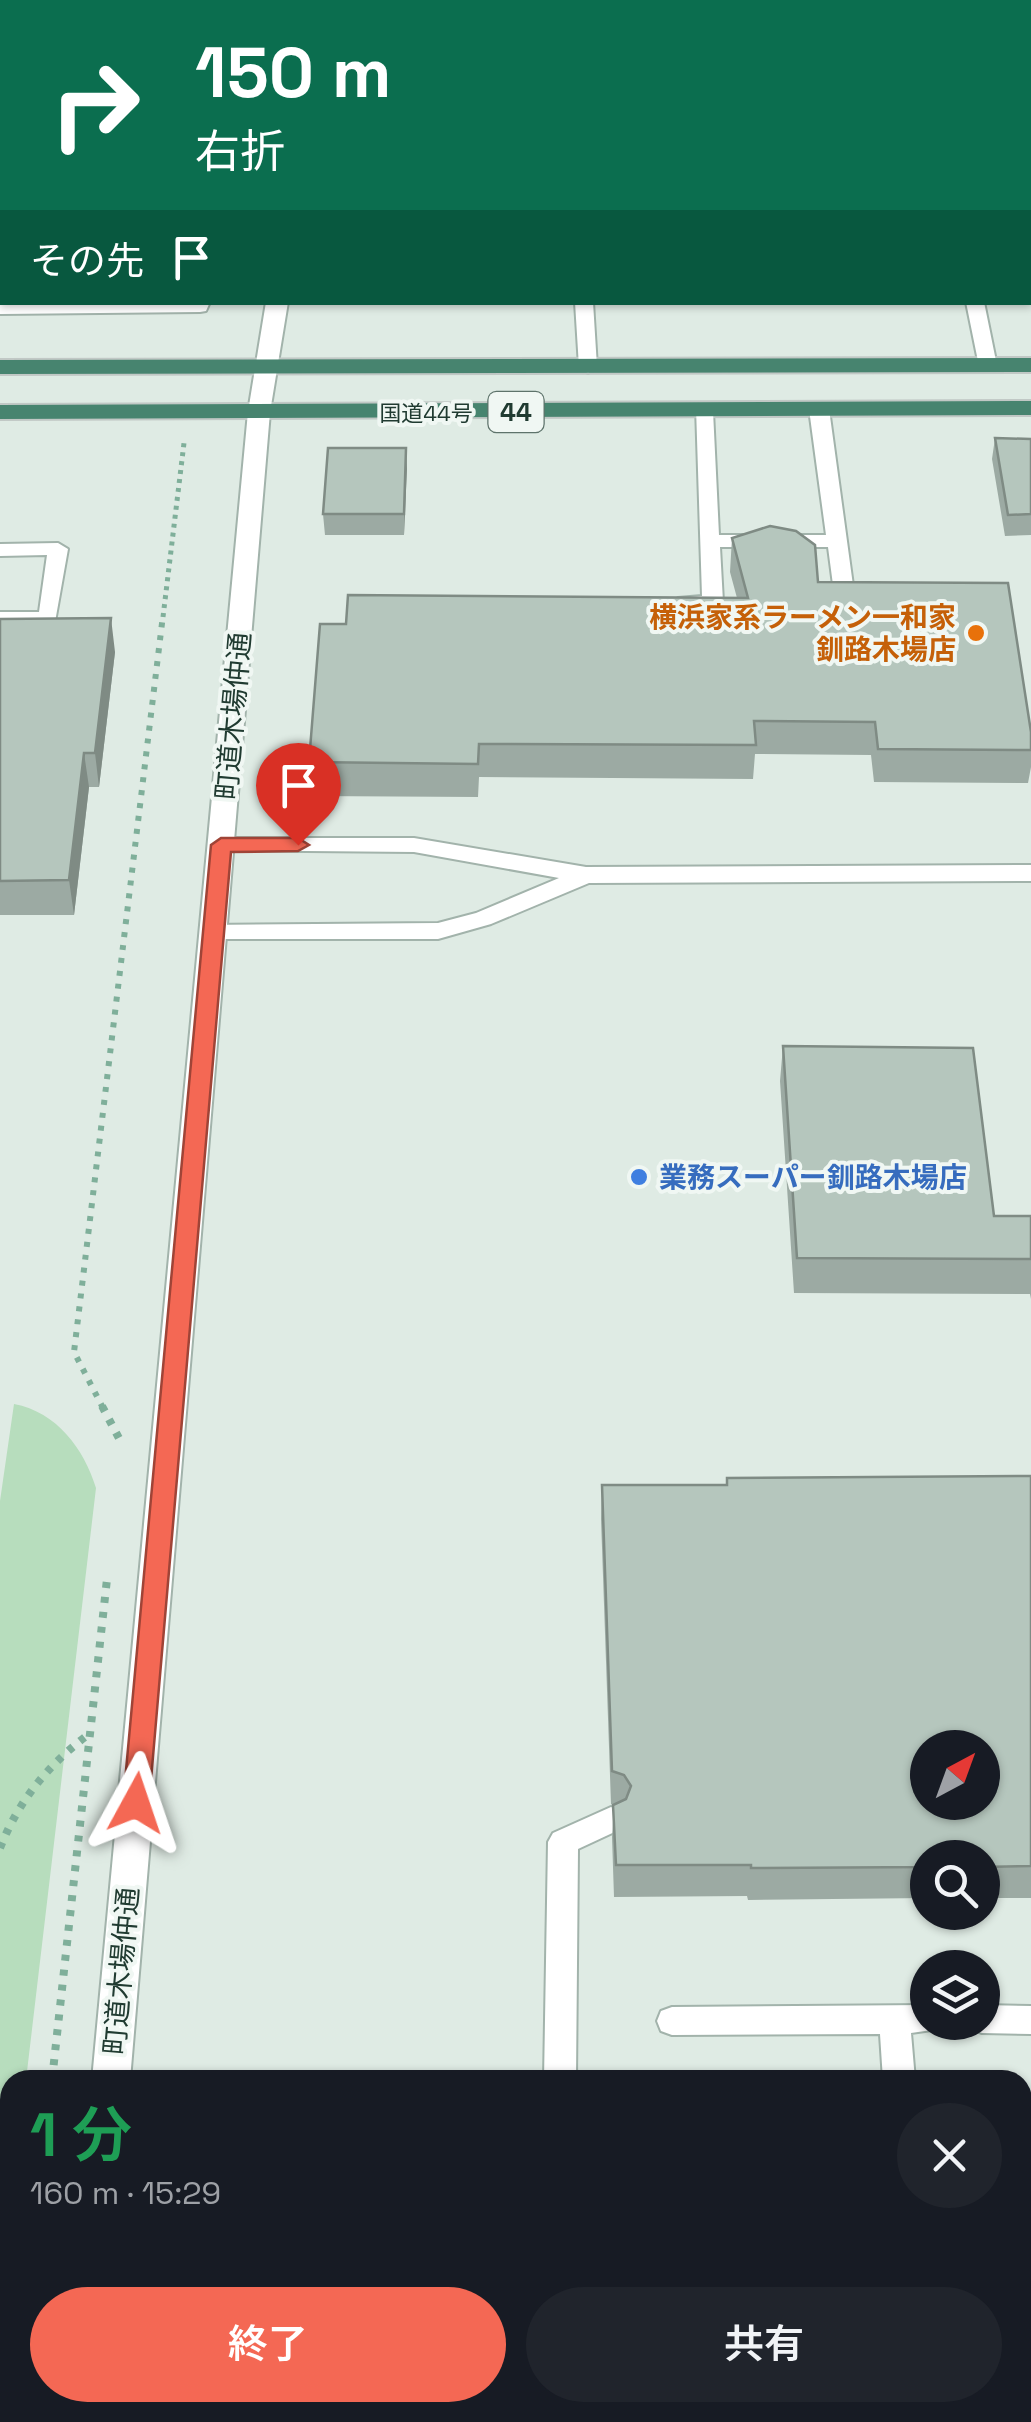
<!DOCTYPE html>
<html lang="ja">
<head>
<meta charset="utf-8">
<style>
  :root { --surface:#171b24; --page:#20242c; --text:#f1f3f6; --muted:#9ea1a6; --accent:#f46854 }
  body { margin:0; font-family:"Space Grotesk","Noto Sans JP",sans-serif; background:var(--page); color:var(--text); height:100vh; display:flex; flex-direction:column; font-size:38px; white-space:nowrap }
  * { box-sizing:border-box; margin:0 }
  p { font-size:32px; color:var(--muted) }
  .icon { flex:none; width:55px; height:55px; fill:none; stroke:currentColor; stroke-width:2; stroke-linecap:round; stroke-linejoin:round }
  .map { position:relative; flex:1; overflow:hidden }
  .panel { position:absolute; left:0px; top:2070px; width:1032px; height:352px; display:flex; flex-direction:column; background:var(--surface); border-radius:30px 30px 0 0; box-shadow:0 2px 8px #0004 }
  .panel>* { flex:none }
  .hud { position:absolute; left:0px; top:0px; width:1032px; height:305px; box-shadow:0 2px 8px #0004; background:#0b6e4f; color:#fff; overflow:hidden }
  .needle { width:65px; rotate:41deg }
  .fabs { position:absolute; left:910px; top:1730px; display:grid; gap:20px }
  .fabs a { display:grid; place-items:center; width:90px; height:90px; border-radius:50%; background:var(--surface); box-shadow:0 2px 8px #0004; font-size:50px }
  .pin { position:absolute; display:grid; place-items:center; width:85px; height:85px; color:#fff; margin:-102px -42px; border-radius:50% 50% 50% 0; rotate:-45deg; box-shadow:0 0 10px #0007 }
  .pin .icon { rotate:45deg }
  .me { position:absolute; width:110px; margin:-55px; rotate:5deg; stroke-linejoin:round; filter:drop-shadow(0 0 8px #0008) }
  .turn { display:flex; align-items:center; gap:35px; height:210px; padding:0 30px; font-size:45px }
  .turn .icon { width:130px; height:130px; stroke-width:2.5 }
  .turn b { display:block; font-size:70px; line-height:85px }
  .then { display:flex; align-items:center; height:95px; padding:0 30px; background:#0003; gap:20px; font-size:38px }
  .round { display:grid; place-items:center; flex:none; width:105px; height:105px; border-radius:52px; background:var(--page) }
  .overview { display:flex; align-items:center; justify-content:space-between; height:170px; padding:0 30px }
  h1 { font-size:60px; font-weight:600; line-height:75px; color:#1e9e55 }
  .action { display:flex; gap:20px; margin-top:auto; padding:20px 30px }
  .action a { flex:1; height:115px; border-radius:60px; background:var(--accent); color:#fff; font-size:40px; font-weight:600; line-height:115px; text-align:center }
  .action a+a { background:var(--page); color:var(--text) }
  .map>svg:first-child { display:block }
  .green { fill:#b7ddbd }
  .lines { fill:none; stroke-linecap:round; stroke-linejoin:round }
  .service-casing { stroke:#a2b3ab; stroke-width:4 }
  .minor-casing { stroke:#a2b3ab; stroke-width:4 }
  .trunk-casing { stroke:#c1c8c5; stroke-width:4 }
  .path-far2 { stroke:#7faf9a; stroke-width:5; stroke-dasharray:4 5; stroke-linecap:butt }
  .path-far1 { stroke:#7faf9a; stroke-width:6; stroke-dasharray:5 8; stroke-linecap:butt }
  .path { stroke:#7faf9a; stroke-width:8; stroke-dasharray:6 9; stroke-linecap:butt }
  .service { fill:#fff; fill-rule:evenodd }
  .minor { fill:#fff; fill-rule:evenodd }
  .trunk { fill:#47846f; fill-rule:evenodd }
  .wall { fill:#9caaa3 }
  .shaded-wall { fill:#7f8b84 }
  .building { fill:#b5c6bd; stroke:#7f8b84; stroke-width:2.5; fill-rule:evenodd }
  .route { fill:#f46854; stroke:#9f4437; stroke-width:2.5 }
  .food-dot { fill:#e8710a; stroke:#f0f7f3; stroke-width:4 }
  .shop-dot { fill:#3f7fe0; stroke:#f0f7f3; stroke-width:4 }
  .labels { text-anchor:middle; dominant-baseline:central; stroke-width:8; stroke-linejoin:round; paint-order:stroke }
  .far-street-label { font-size:22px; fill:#203b31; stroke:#f0f7f3 }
  .shield { fill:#f0f7f3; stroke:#5e736b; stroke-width:2.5 }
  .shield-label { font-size:25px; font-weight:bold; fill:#203b31 }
  .food-label { font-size:28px; font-weight:bold; fill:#c56008; stroke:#f0f7f3; text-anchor:end }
  .street-label { font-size:28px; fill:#203b31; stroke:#f0f7f3 }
  .shop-label { font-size:28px; font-weight:bold; fill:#366cbe; stroke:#f0f7f3; text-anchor:start }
</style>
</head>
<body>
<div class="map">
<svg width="1031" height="2422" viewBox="0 0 1031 2422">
  <rect width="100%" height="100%" fill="#dfebe4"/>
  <!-- green -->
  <path class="green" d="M14 1404C57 1412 84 1449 96 1488L26 2080H10V2213L0 2298V1501Z"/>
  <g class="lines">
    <defs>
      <path id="service" d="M283 0H299V2H283Z
        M1030 193H1031V203H1030Z
        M210 302 206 311 200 312 0 314V304Z
        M575 302H593L597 367 588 373 579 367Z
        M966 302H984L997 366 995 370 988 372 979 366Z
        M819 403 829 409 855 600 852 604H838L835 600 828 547H720L723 602 720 606H678L675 602 678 598 702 596 696 407H710L713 411 719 535H826L809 409Z
        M58 543 68 549 55 622 0 624V612H39L47 555 0 556V544Z
        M221 838H414L586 867 1031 865V881L589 883 491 924 438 939H213L202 931 205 925 438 923 476 913 559 878 414 852 213 850 210 845 213 840Z
        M611 1807 621 1811 626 1820 621 1829 578 1849 576 2080H544L548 1842 553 1833Z
        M928 2005V2022H942L939 2029 911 2033 915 2080H883L880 2034 672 2035 661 2031 657 2021 661 2011 672 2007Z
        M982 2005 1031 2006V2034L982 2033 971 2029 968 2022H982Z
        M1022 2178H1031V2208H1022Z
        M1022 2352H1031V2386H1022Z
        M538 2412H572V2422H538Z"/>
      <path id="minor" d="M358 0H378V2H359Z
        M266 302H288L270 412 130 2080H92L248 412Z
        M62 2412H102L101 2422H61Z"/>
      <path id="trunk" d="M1031 358V372L0 374V360Z
        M1031 401V415L0 419V405Z"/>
    </defs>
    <!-- service casing -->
    <use href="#service" class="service-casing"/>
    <!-- minor casing -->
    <use href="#minor" class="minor-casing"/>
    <!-- trunk casing -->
    <use href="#trunk" class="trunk-casing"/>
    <!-- path-far2 -->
    <path class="path-far2" d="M163 617 184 443"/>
    <!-- path-far1 -->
    <path class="path-far1" d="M103 1408 74 1352 163 615"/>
    <!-- path -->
    <path class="path" d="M102 1406 121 1442
      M0 1848C19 1800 48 1765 89 1734
      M52 2080 107 1579
      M0 2415 16 2412"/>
    <!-- service -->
    <use href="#service" class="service"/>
    <!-- minor -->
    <use href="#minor" class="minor"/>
    <!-- trunk -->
    <use href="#trunk" class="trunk"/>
  </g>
  <!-- wall -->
  <path class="wall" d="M746 0H1031V186L1030 2H746Z
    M995 438 1031 439V535L1005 536 992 459Z
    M406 448 404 535H325L323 514Z
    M732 538 818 582 1031 732V767L1028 783 874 782 871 755 755 754 753 779 479 777 478 797 311 796 309 762 346 624 737 598 730 572Z
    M0 619 115 652 99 787H89L74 915H0Z
    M783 1046 994 1216H1031V1299L1030 1294 794 1293 780 1081Z
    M1031 1476V1898H982V1858H928V1898L748 1900 747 1896 614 1897 612 1837 614 1805 611 1804 601 1519 602 1485H726L727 1478Z"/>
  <!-- shaded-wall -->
  <path class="shaded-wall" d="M406 448 407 469 404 535V514Z
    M111 618 115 652 99 787 95 753Z
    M84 753 89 787 74 915 69 880Z"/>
  <!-- building -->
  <path class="building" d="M751 0H1031V154L1030 2H751Z
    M995 438 1031 439V514L1008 515Z
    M328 448H406L404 514H323Z
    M770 526 796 531 815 545 818 582 1008 583 1031 732V750L878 749 875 722 754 721 756 745 479 744 478 764 309 762 320 624H346L348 595 748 598 732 538Z
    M111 618 95 753H84L69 880 0 881V619Z
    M783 1046 973 1048 994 1216H1031V1259L797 1258Z
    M1031 1476V1866L982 1867V1858H928V1867L751 1868V1865H616L613 1805 626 1799 631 1786 624 1775 612 1771 602 1485H727V1478ZM928 1748H982V1802H928Z"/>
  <!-- route -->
  <path class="route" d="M221 838H298L309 845 298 851 231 852 149 1803 145 1811 136 1814 127 1811 123 1803 211 845Z"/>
  <!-- markers -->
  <circle class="food-dot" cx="976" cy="633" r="10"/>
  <circle class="shop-dot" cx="639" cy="1177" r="10"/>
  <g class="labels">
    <!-- far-street labels -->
    <g class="far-street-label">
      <text x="426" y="413">国道44号</text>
    </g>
    <!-- shield labels -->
    <rect class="shield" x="488.5" y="392" width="55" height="40" rx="8"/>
    <g class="shield-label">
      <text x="516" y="412">44</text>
    </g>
    <!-- food labels -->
    <g class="food-label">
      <text x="956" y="617">横浜家系ラーメン一和家<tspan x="956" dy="32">釧路木場店</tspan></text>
    </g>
    <!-- street labels -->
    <g class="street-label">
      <text transform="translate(233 716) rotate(-85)">町道木場仲通</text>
      <text transform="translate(121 1971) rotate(-85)">町道木場仲通</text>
    </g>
    <!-- shop labels -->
    <g class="shop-label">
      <text x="659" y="1177">業務スーパー釧路木場店</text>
    </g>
  </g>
</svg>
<div class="fabs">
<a><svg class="needle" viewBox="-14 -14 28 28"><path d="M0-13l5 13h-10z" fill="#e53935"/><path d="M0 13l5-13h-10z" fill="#9ea1a6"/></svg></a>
<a><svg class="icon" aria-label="search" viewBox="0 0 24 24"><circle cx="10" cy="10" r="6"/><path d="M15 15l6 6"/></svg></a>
<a><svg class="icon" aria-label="layers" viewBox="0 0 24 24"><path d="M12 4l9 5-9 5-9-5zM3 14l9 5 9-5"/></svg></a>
</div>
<div class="pin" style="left:298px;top:845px;background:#d93025"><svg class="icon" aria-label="arrive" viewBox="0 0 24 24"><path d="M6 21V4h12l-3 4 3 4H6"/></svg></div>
<svg class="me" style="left:136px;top:1803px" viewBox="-20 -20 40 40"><path d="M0-17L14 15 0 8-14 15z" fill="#f46854" stroke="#fff" stroke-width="4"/></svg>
<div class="hud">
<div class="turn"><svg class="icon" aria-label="right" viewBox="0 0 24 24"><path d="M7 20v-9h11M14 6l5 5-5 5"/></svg><div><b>150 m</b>右折</div></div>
<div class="then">その先<svg class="icon" aria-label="arrive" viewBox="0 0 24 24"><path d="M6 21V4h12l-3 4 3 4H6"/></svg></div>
</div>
<section class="panel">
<div class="overview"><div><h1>1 分</h1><p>160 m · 15:29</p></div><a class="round"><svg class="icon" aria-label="close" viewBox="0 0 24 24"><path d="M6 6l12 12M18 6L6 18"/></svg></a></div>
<div class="action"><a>終了</a><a>共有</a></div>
</section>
</div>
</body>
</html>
